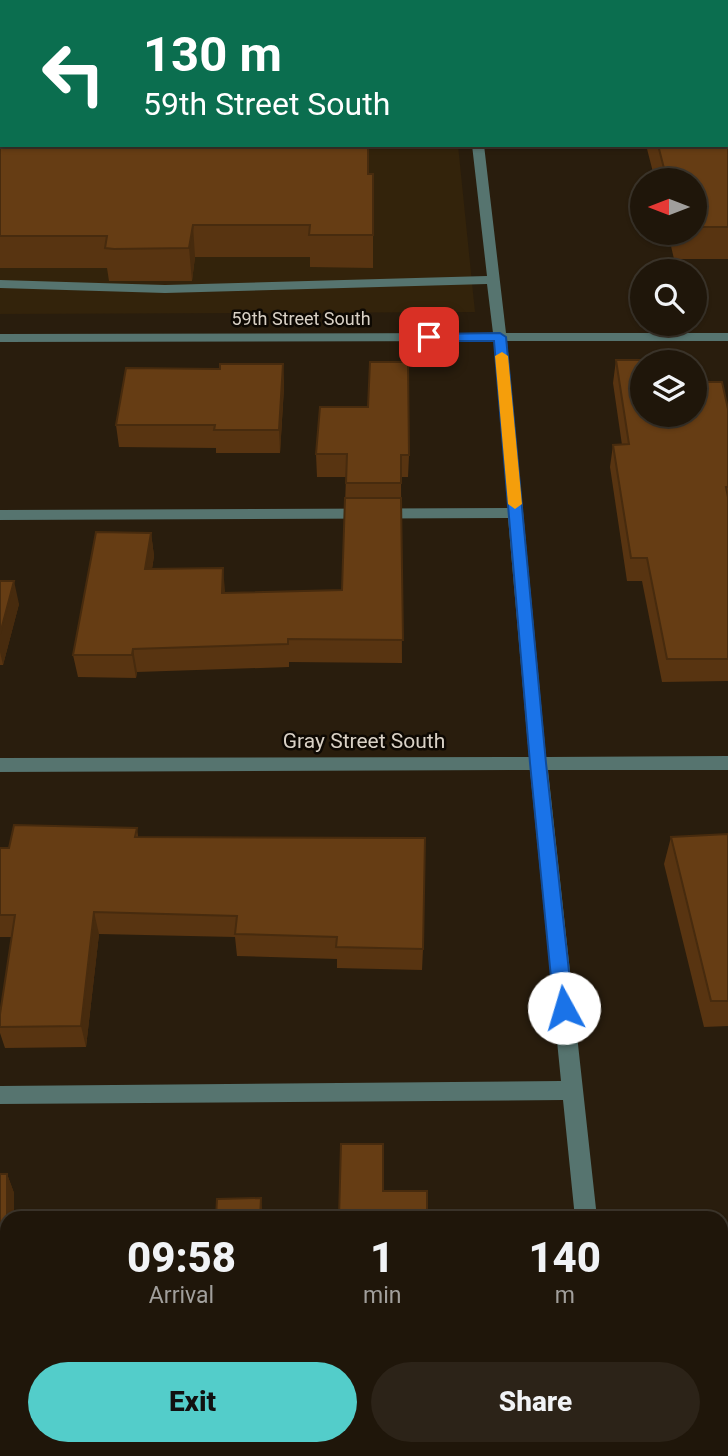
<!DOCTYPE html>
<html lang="en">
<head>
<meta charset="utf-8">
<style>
  :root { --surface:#1f160a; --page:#2c2318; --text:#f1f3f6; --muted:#a19f9c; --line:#3c352b; --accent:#53cdca }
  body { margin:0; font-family:Roboto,sans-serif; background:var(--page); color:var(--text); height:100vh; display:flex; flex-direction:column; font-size:26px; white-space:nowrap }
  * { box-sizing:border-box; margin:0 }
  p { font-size:23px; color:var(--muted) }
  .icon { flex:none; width:38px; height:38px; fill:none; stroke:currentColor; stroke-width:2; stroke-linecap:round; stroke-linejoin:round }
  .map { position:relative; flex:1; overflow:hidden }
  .details { position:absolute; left:0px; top:1211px; width:728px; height:245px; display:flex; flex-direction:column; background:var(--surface); border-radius:21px 21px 0 0; box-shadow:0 2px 5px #0004,0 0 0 2px var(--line) }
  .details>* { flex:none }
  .top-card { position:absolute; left:0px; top:0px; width:728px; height:147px; box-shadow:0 2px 5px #0004,0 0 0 2px var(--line); background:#0b6e4f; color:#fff; overflow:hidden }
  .needle { width:46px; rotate:270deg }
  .controls { position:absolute; left:630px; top:168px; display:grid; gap:14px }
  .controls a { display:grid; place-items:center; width:77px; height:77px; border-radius:50%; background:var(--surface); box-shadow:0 2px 5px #0004,0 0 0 2px var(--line); font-size:35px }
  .pin { position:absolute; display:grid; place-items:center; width:60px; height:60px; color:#fff; margin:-30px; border-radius:14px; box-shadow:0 4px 10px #0006 }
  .me { position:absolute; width:77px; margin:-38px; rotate:354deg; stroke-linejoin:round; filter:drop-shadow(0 0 5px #0008) }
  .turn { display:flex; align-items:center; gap:24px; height:147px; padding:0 28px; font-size:32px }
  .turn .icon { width:91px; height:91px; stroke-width:2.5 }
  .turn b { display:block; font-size:49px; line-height:60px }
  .eta { display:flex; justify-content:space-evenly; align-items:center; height:119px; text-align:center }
  .eta b { font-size:42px; font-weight:800; line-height:49px }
  .action { display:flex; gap:14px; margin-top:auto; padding:14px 28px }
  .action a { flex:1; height:80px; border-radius:42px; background:var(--accent); color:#111; font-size:28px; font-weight:800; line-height:80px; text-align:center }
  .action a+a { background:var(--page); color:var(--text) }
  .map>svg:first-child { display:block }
  .built { fill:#33230b }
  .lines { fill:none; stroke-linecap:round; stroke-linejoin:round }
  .minor { fill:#56746f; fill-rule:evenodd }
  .wall { fill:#583411 }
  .shaded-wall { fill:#472b0e }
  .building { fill:#663d14; stroke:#472b0e; stroke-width:2 }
  .route { fill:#1a73e8; stroke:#114b97; stroke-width:2 }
  .slow { fill:#f59e0b }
  .labels { text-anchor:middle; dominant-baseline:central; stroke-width:5; stroke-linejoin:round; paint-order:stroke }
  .far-street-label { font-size:18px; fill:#d9d1c6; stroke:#0e0903 }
  .street-label { font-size:21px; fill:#d9d1c6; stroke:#0e0903 }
</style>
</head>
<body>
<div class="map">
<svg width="728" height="1456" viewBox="0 0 728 1456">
  <rect width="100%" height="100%" fill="#291d0d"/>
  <!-- built -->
  <path class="built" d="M0 74 2 145H458L475 312 0 314Z"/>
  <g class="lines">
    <!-- minor -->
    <path class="minor" d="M456 0H466V2H456Z
      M542 0H552L541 2Z
      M0 64H2V70H0Z
      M472 145H484L506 333H728V341H507L546 757 728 756V770H548L597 1218H575L563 1100 0 1104V1086L561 1081 530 770 0 772V758L529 757 508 518 0 520V510L508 508 494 341 0 342V334L493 333 487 284 165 293 0 288V280L165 285 487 276Z
      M597 1449H621L622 1456H598Z"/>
  </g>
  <!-- wall -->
  <path class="wall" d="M0 0H130L129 2H2V30H0Z
    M728 26V259H674L668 233H695V180H655L646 145H726Z
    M0 132 373 174V268L310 267V257H195L192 281H109L107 268H0Z
    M616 360 642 362 728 409V681L662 682 642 581H627L610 467 613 445H622L613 383Z
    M283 364 284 387 280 453H216V448L119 447 116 425 220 369Z
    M316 454 409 455 408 477H401L402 663 289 662V667L137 672 136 678 78 677 73 655 151 533 154 556 152 569 225 593 342 590 346 477H317Z
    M0 581 19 604 3 665H0Z
    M137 828 138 837 423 949 422 970 337 968V959L237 956 235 937 99 934 86 1047 5 1048 0 1033V1014L12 937H0V848H9Z
    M728 834V1026L704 1027 664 864 671 837Z
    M0 1174H7L14 1193V1218H7V1414H0Z"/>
  <!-- shaded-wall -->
  <path class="shaded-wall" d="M193 225 195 257 192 281 189 248Z
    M283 364 284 387 280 453 279 430Z
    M151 533 154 556 148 592 145 569Z
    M223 568 225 591 224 616 222 593Z
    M14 581 19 604 3 665 0 652V634Z
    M133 649 137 672 136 678 132 655Z
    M94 912 99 934 86 1047 81 1026Z
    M7 1174 14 1193V1218H7Z
    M261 1198 263 1218H260Z"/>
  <!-- building -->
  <path class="building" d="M0 0H123V2H2V10H0Z
    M212 0H269L268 2H212Z
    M604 0H721V2H604Z
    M726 19 728 26V227H695V180H667L658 145H726Z
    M2 125V145H368V174H373V235H309L310 225H193L189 248 114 249 105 248 107 236H0V132Z
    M616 360H686V362H642V415H695V382H722L728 409V487H726L728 497V659H667L647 558H631L613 445 629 444Z
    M370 362H408L409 455H401V483H346L347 454H316L320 407H368Z
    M220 364H283L279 430H214L215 425H116L126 368 220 369Z
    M345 498H401L403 640 288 639V644L133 649 132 655H73L96 532 151 533 145 569 223 568 222 593 342 590Z
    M0 581H14L0 634Z
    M14 825 137 828 135 837 425 838 423 949 336 947 337 937 235 934 237 916 94 912 81 1026 0 1027V1014L15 915H0V848H9Z
    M728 834V1001H711L671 837Z
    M341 1144H383V1191H427V1218H339Z
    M0 1174H7V1398H0Z
    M261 1198 260 1218H216L217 1199Z"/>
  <!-- route -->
  <path class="route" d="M500 333 506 337 546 763 573 1008 570 1014 564 1016 557 1014 554 1008 530 763 494 341H429L423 337 429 334Z"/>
  <!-- slow -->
  <path class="slow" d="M502 352 508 356 522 504 515 509 508 504 495 356Z"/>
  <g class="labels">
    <!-- far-street labels -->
    <g class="far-street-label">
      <text x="301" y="318">59th Street South</text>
    </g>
    <!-- street labels -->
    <g class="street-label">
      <text x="364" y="741">Gray Street South</text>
    </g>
  </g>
</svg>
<div class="controls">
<a><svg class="needle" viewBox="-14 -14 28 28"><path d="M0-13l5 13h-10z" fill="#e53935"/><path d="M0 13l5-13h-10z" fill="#a19f9c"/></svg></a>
<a><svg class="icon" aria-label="search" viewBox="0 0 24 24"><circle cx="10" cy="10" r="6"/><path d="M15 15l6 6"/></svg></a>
<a><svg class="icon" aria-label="layers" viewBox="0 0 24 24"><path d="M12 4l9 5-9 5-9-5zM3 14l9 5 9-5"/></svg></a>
</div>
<div class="pin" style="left:429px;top:337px;background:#d93025"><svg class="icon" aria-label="arrive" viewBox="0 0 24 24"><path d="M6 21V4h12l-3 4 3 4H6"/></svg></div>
<svg class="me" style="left:564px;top:1008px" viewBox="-20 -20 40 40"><circle r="19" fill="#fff"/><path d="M0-13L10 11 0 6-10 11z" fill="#1a73e8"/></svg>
<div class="top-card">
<div class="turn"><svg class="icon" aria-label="left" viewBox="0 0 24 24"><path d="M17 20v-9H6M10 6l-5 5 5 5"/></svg><div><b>130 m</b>59th Street South</div></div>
</div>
<section class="details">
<div class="eta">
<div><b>09:58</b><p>Arrival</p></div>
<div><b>1</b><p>min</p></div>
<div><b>140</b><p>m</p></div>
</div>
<div class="action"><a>Exit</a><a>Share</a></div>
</section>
</div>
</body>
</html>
